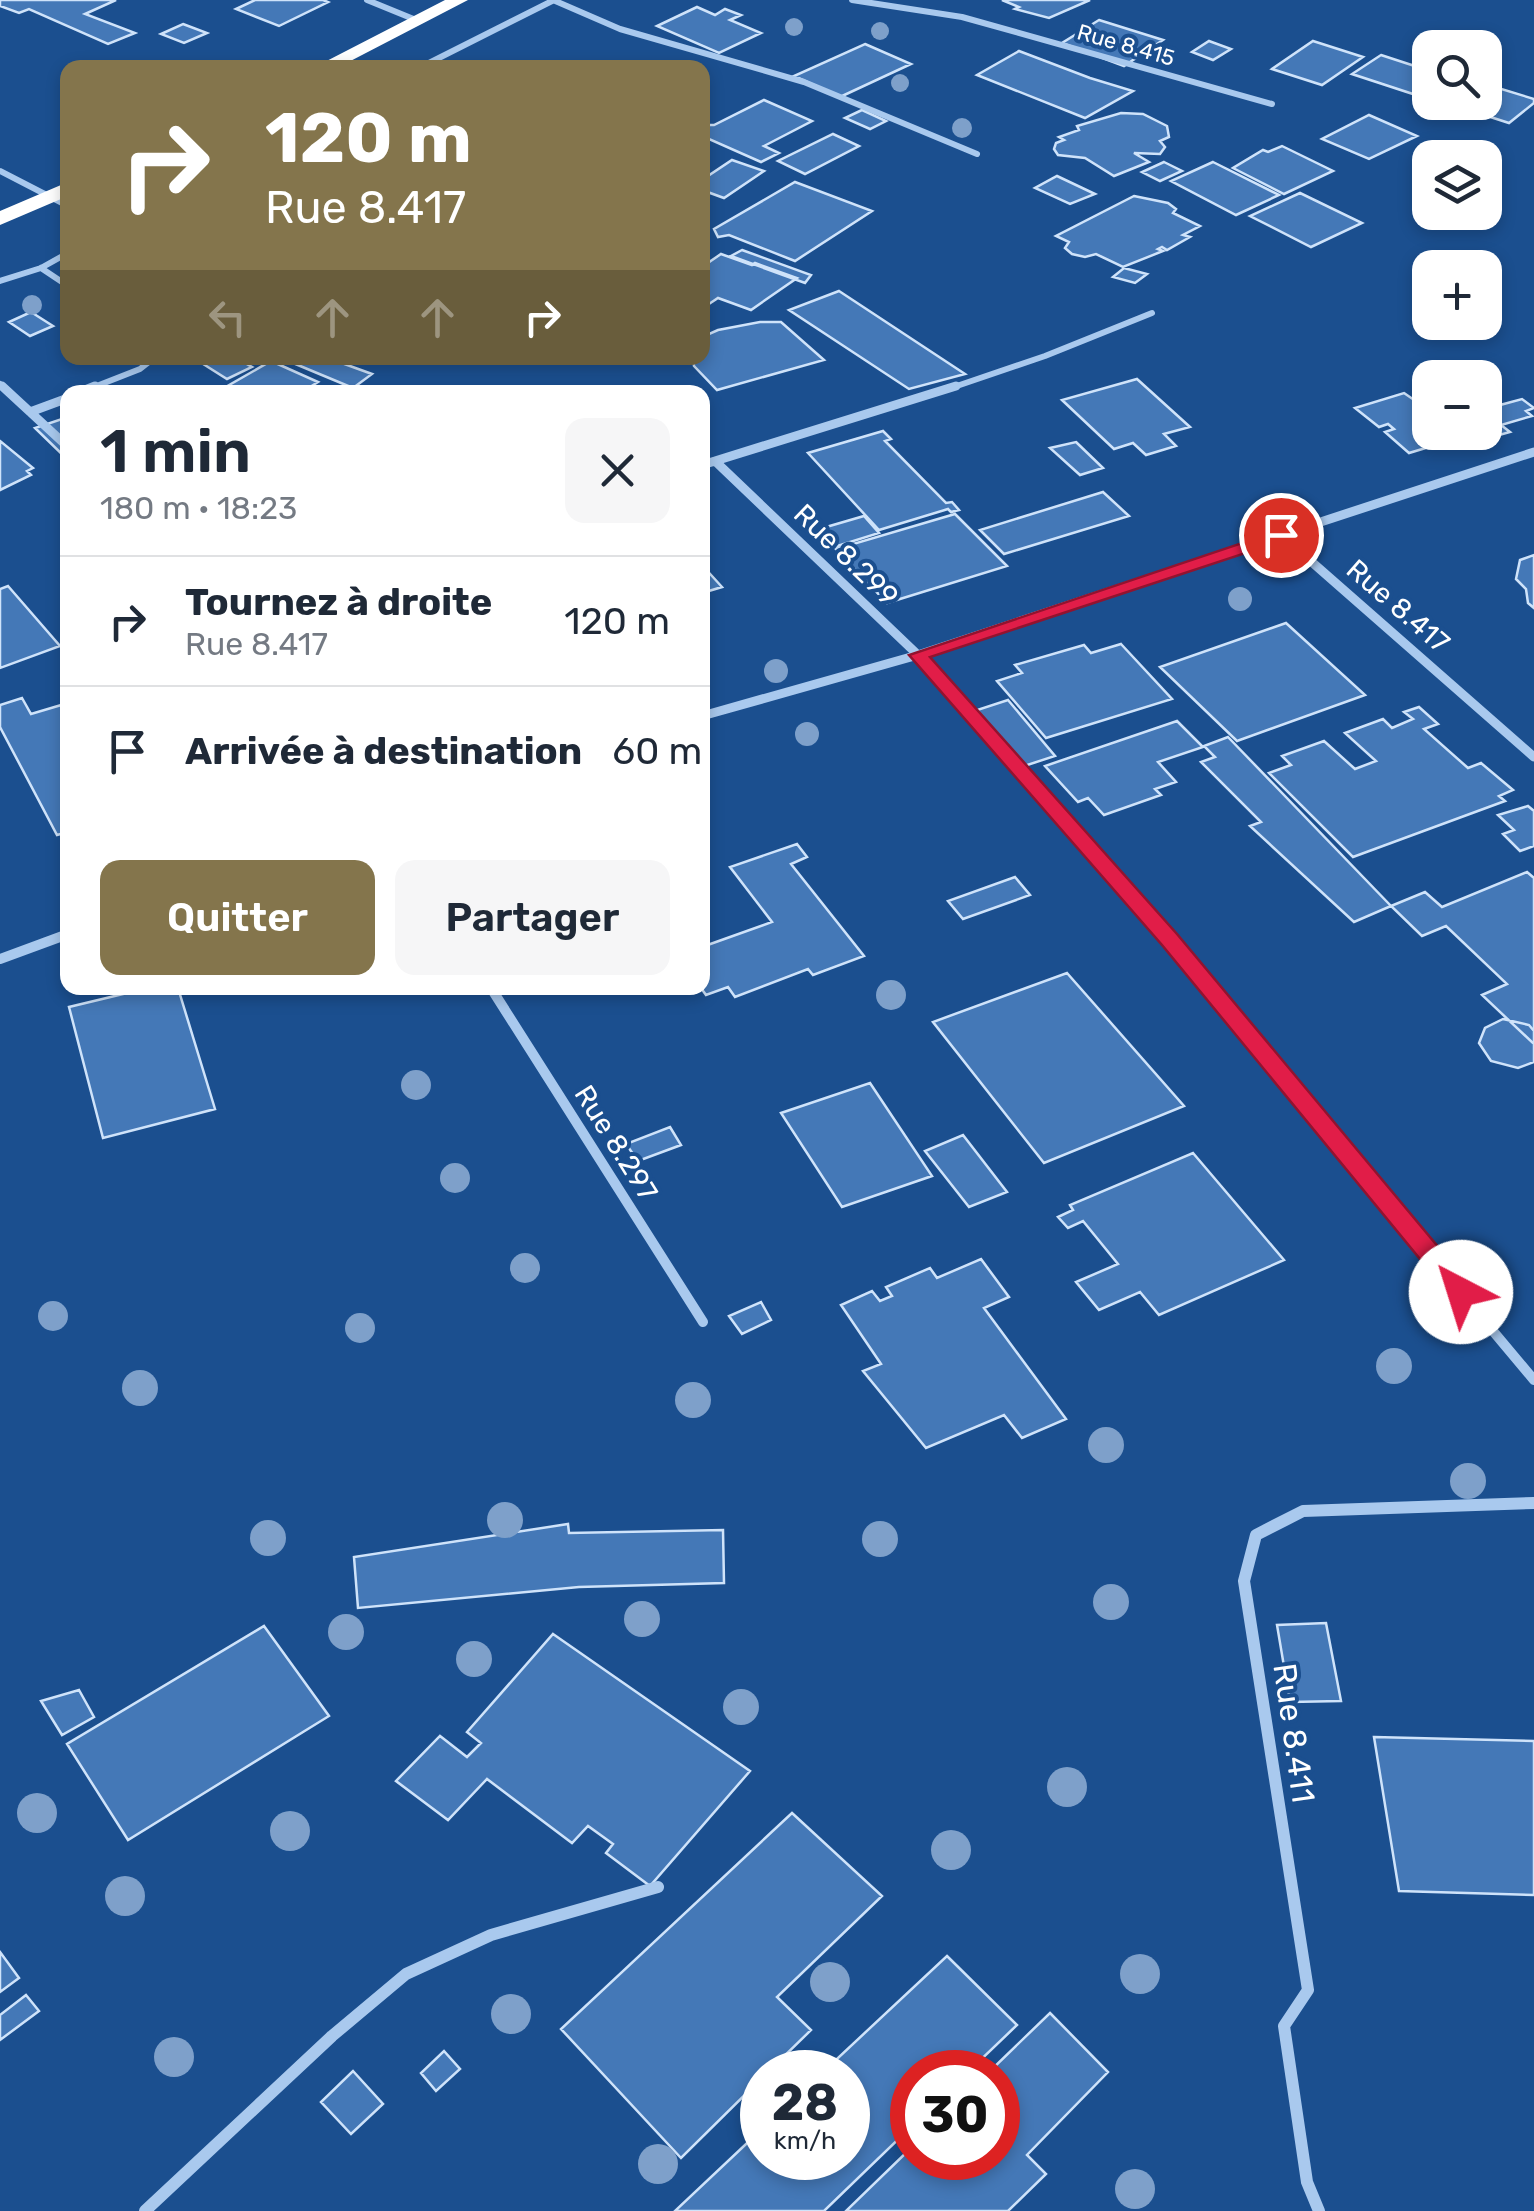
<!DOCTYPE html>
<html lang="fr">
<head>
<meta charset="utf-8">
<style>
  :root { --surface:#fff; --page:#f6f6f7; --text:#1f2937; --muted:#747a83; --line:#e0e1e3; --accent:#84754c }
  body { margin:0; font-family:Rubik,sans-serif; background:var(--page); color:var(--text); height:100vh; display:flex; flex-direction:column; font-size:38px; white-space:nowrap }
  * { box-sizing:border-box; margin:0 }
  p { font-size:32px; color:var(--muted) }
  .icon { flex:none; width:55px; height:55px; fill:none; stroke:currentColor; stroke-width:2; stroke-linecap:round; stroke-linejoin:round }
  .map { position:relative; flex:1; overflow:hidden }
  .panel { position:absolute; left:60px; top:385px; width:650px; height:610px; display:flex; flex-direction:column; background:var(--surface); border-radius:20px; box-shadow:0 5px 15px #0003 }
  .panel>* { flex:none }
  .banner { position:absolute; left:60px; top:60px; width:650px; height:305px; border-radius:20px; box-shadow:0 5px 15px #0003; background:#84754c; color:#fff; overflow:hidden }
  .fabs { position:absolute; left:1412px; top:30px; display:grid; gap:20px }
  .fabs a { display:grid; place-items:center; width:90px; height:90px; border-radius:20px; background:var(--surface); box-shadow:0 5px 15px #0003; font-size:50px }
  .speed { position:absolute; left:740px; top:2050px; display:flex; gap:20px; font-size:50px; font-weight:700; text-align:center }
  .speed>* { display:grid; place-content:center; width:130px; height:130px; border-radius:50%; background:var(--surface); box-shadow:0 5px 15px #0003; line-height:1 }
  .speed small { font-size:25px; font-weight:400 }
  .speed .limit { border:15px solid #d22; background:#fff; color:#111 }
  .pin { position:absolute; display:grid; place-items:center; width:85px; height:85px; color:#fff; margin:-42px; border:5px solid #fff; border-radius:50%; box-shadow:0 2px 10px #0007 }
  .me { position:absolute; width:110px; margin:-55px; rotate:320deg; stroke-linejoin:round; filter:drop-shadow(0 0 8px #0008) }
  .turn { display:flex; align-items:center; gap:35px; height:210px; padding:0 40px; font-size:45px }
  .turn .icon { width:130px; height:130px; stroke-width:2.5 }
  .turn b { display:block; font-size:70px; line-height:85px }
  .lanes { display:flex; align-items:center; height:95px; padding:0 40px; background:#0003; justify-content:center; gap:50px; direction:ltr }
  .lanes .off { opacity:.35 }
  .round { display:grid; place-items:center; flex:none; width:105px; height:105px; border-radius:20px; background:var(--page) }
  .headline { display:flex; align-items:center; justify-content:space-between; height:170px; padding:0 40px }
  h1 { font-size:60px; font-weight:600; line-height:75px }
  .primary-button { display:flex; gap:20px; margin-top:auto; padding:20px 40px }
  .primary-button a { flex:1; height:115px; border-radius:20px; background:var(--accent); color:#fff; font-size:40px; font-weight:600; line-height:115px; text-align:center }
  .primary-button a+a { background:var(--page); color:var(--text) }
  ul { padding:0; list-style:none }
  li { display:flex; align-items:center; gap:30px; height:130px; padding:0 40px; border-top:2px solid var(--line) }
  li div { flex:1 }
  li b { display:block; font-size:38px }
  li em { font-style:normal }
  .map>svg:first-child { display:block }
  .building { fill:#4478b7; stroke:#cfe3fa; stroke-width:2.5 }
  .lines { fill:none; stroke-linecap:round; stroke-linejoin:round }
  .street-far3 { stroke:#a9c9ee; stroke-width:6 }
  .street-far2 { stroke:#a9c9ee; stroke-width:9 }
  .street-far1 { stroke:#a9c9ee; stroke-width:10 }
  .street { stroke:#a9c9ee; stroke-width:12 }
  .highway { fill:#fff; fill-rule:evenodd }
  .tree { fill:#7ea0ca }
  .route { fill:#e11d48; stroke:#92132f; stroke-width:2.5 }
  .labels { text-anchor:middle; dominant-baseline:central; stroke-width:8; stroke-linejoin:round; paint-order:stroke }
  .far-street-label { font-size:22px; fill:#fff; stroke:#1b4f8f }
  .street-label { font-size:28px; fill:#fff; stroke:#1b4f8f }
  .near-street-label { font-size:32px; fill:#fff; stroke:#1b4f8f }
</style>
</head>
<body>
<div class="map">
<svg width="1534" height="2211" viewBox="0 0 1534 2211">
  <rect width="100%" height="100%" fill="#1b4f8f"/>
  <!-- building -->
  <path class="building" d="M0 0H116L85 14 135 33 108 44 29 9 19 13 0 6Z
    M255 0H323L328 2 279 26 236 9Z
    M1002 0H1090L1049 18 1015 9 1019 7Z
    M697 7 715 15 725 9 741 15 730 20 761 33 719 53 657 26Z
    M1099 20 1163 40 1124 66 1062 43Z
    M183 24 207 33 184 43 161 34Z
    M1209 41 1231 49 1213 60 1192 52Z
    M1313 41 1363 57 1322 85 1272 69Z
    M865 44 911 64 840 97 794 76Z
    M1019 51 1090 78 1133 91 1085 118 977 75Z
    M1381 55 1430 71V82L1413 94 1352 74Z
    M1485 84 1534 99V103L1509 123 1444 102H1485Z
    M764 100 812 121 764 146 779 153 761 162 702 136V125H714Z
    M862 110 886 121 870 129 845 118Z
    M1121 113 1143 114 1167 126 1169 137 1160 141 1165 147 1160 154 1134 153 1149 162 1114 176 1085 158 1058 155 1054 149 1056 143 1064 140 1059 137 1079 130 1077 126Z
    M1369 115 1417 136 1369 159 1322 139Z
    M833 134 859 146 805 174 778 161Z
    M1282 146 1333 171 1284 194 1233 168 1263 150 1268 152Z
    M732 160 764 171 724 198 702 190V180Z
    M1164 162 1182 171 1160 181 1142 172Z
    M1213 162 1279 195 1236 215 1171 181Z
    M1057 176 1095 194 1070 204 1035 188Z
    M795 182 872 211 795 261 729 235 718 237 714 229Z
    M1300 193 1362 223 1311 247 1250 216Z
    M1134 196 1168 203 1176 209 1173 213 1200 226 1183 235 1190 237 1167 250 1162 247 1158 249 1163 251 1123 267 1096 254 1085 257 1072 254 1065 248 1069 242 1056 236Z
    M742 250 811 275 805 283 731 256Z
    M721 254 752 265 755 263 797 278 751 310 718 298 709 304 702 302V267Z
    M1124 268 1147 274 1135 283 1113 277Z
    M839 291 965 374 909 389 789 310Z
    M31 312 53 326 30 336 9 322Z
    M760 322H781L824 360 717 390 694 366 693 358H702V337L718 330Z
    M209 358H236L252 367 227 379 200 362Z
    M281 358H328L372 374 353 388Z
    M271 361 318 382 302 392H217Z
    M1137 379 1190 427 1164 434 1176 446 1146 455 1133 443 1114 449 1062 400Z
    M1485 392 1500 405 1522 399 1534 408 1526 411 1532 416 1501 425 1510 432 1467 444 1453 432H1485Z
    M1404 393 1417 402 1430 398V432H1438L1449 441 1409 453 1385 432 1394 429 1388 424 1379 427 1355 408Z
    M68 417V460L35 428Z
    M883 431 891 439 885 441 946 503 952 502 959 510 951 512 948 509 879 530 808 453Z
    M0 441 33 468 27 471 31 475 0 490Z
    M1076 442 1103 468 1080 475 1050 448Z
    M1103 492 1129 516 1004 554 980 530Z
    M955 514 1007 566 887 603 836 549Z
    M864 516 879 533 831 548 816 530Z
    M1534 555V608L1528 603 1526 589 1516 579 1520 560Z
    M702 565 722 587 702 593Z
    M8 586 60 646 0 668V589Z
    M1286 623 1365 695 1237 741 1160 667Z
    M1121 644 1172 699 1046 738 997 681 1022 673 1015 665 1084 645 1091 653Z
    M22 698 31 714 68 703V790L64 791 68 832 57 835 0 727V705Z
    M1008 700 1055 756 1021 767 974 711Z
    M1419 707 1438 724 1424 729 1468 768 1481 763 1513 790 1499 796 1505 801 1353 857 1269 773 1291 765 1282 756 1324 741 1355 769 1376 761 1345 733 1383 719 1392 728 1413 719 1404 712Z
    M1177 721 1203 747 1158 762 1176 782 1155 789 1161 795 1104 815 1088 798 1078 802 1045 766Z
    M1228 737 1391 906 1354 922 1250 826 1261 822 1201 762 1215 757 1204 746Z
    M1528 806 1534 811V846L1520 851 1503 834 1514 830 1498 815Z
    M797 844 807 857 791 864 864 956 813 975 808 969 735 997 728 987 706 995 701 988 702 947 772 922 730 867Z
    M1527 872 1534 878V1044L1482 995 1507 984 1446 926 1422 936 1391 906 1425 892 1442 907Z
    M1015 877 1030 895 963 919 948 901Z
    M1067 973 1184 1106 1044 1163 933 1022Z
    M148 988H178L215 1109 103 1138 69 1007Z
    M1503 1019 1529 1025 1534 1031V1062L1518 1068 1491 1061 1479 1043 1485 1028Z
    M870 1083 932 1176 842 1207 781 1113Z
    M670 1127 681 1145 638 1161 626 1144Z
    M963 1135 1007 1192 969 1207 925 1151Z
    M1193 1153 1284 1260 1159 1315 1140 1292 1099 1310 1076 1282 1118 1264 1083 1221 1068 1228 1058 1217 1073 1210 1070 1205Z
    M981 1259 1009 1297 984 1308 1066 1419 1022 1438 1004 1415 926 1448 863 1371 881 1364 841 1305 872 1291 880 1301 892 1296 886 1287 930 1268 937 1278Z
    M761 1302 771 1320 742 1334 729 1316Z
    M568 1524 569 1533 723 1530 724 1583 579 1587 358 1608 354 1557Z
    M1326 1623 1341 1701 1290 1702 1277 1625Z
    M264 1626 329 1716 128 1840 67 1744Z
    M553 1634 750 1771 650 1886 606 1853 613 1844 588 1826 572 1843 487 1779 448 1820 396 1781 440 1736 467 1757 481 1743 467 1732Z
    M79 1690 94 1717 62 1735 41 1701Z
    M1374 1737 1534 1741V1895L1399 1891Z
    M792 1813 882 1896 777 1997 811 2030 768 2072H762V2078L681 2158 561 2029Z
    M0 1952 19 1978 0 1992Z
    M947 1956 1017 2025 968 2072H912V2126L824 2211H675L762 2129V2158H848V2072H823Z
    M26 1995 39 2011 0 2040V2015Z
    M1050 2013 1108 2072 1027 2155 1046 2174 1008 2211H846L912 2147V2158H998V2072H989Z
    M444 2051 460 2069 436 2091 421 2073Z
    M353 2071 383 2104 351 2134 321 2102Z"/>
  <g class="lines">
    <!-- street-far3 -->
    <path class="street-far3" d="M367 0 416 20
      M553 0 620 29 804 82 977 154
      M852 0 962 17 1272 104
      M419 68 554 0
      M0 171 68 206
      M41 268 68 286
      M0 281 41 268 68 253
      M0 384 5 389
      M89 389 140 369 154 358
      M948 389 1045 356 1152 313"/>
    <!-- street-far2 -->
    <path class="street-far2" d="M2 386 68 447
      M80 392 95 386
      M30 412 68 398
      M715 461 956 386
      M702 465 715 461 918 655 1107 870
      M1281 535 1534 452
      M702 716 918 655 1281 535 1534 757"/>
    <!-- street-far1 -->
    <path class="street-far1" d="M1105 868 1534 1380
      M0 959 68 934
      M491 988 703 1322"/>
    <!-- street -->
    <path class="street" d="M145 2211 332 2036 406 1974 491 1935 658 1887
      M1319 2211 1307 2182 1284 2026 1308 1990 1244 1581 1256 1535 1303 1511 1534 1503"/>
    <!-- highway -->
    <path class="highway" d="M445 0H468L337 68H313Z
      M68 182V196L0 225V211Z"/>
  </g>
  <!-- trees -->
  <g class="tree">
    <circle cx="794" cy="27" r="9"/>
    <circle cx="880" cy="31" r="9"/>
    <circle cx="900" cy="83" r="9"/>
    <circle cx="962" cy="128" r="10"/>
    <circle cx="32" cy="305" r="10"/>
    <circle cx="1240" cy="599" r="12"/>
    <circle cx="776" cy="671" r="12"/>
    <circle cx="807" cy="734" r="12"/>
    <circle cx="891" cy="995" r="15"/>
    <circle cx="416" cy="1085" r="15"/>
    <circle cx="455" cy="1178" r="15"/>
    <circle cx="525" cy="1268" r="15"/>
    <circle cx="53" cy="1316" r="15"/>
    <circle cx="360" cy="1328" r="15"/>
    <circle cx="1394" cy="1366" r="18"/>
    <circle cx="140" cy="1388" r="18"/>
    <circle cx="693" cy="1400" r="18"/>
    <circle cx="1106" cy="1445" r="18"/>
    <circle cx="1468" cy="1481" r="18"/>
    <circle cx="505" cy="1520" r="18"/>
    <circle cx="268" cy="1538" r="18"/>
    <circle cx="880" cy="1539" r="18"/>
    <circle cx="1111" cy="1602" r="18"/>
    <circle cx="642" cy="1619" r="18"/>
    <circle cx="346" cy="1632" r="18"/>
    <circle cx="474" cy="1659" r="18"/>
    <circle cx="741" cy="1707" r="18"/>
    <circle cx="1067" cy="1787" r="20"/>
    <circle cx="37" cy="1813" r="20"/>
    <circle cx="290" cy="1831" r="20"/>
    <circle cx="951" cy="1850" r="20"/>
    <circle cx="125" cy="1896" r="20"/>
    <circle cx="1140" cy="1974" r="20"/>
    <circle cx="830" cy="1982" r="20"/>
    <circle cx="511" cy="2014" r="20"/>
    <circle cx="174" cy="2057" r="20"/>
    <circle cx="658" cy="2164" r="20"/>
    <circle cx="1135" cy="2189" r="20"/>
  </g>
  <!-- route -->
  <path class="route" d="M1281 530 1290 535 1288 539 930 657 1177 934 1470 1285 1473 1292 1470 1298H1452L1162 945 909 655Z"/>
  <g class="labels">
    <!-- far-street labels -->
    <g class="far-street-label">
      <text transform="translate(1126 45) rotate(16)">Rue 8.415</text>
    </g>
    <!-- street labels -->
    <g class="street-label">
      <text transform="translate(846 555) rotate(44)">Rue 8.299</text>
      <text transform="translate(1398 606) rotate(41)">Rue 8.417</text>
      <text transform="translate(616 1143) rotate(58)">Rue 8.297</text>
    </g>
    <!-- near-street labels -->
    <g class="near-street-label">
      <text transform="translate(1294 1733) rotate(82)">Rue 8.411</text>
    </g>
  </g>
</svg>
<div class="fabs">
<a><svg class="icon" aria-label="search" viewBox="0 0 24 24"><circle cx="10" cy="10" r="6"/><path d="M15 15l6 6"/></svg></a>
<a><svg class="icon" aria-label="layers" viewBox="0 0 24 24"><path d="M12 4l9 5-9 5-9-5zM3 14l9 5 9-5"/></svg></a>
<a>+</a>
<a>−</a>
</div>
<div class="speed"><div>28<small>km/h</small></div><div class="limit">30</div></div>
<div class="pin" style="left:1281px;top:535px;background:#d93025"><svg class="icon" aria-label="arrive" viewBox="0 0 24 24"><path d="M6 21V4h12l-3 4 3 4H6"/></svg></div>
<svg class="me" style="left:1461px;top:1292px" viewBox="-20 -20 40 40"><circle r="19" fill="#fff"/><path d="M0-13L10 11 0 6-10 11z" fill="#e11d48"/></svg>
<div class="banner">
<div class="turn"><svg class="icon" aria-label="right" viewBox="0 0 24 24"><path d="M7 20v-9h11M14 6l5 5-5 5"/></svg><div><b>120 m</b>Rue 8.417</div></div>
<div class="lanes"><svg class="icon off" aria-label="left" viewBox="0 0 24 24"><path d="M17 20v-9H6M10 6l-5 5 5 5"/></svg><svg class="icon off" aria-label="ahead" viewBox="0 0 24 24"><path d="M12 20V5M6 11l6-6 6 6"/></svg><svg class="icon off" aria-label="ahead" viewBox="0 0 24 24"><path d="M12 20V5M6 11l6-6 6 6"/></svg><svg class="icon" aria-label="right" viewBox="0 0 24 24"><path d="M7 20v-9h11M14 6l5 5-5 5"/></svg></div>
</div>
<section class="panel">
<div class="headline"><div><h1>1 min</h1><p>180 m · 18:23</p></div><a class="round"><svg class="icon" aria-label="close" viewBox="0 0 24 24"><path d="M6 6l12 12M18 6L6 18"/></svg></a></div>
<ul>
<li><svg class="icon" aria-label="right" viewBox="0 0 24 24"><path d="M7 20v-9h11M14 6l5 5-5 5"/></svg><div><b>Tournez à droite</b><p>Rue 8.417</p></div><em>120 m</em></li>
<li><svg class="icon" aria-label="arrive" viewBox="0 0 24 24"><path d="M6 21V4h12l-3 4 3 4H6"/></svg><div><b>Arrivée à destination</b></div><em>60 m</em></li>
</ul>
<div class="primary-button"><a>Quitter</a><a>Partager</a></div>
</section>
</div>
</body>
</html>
